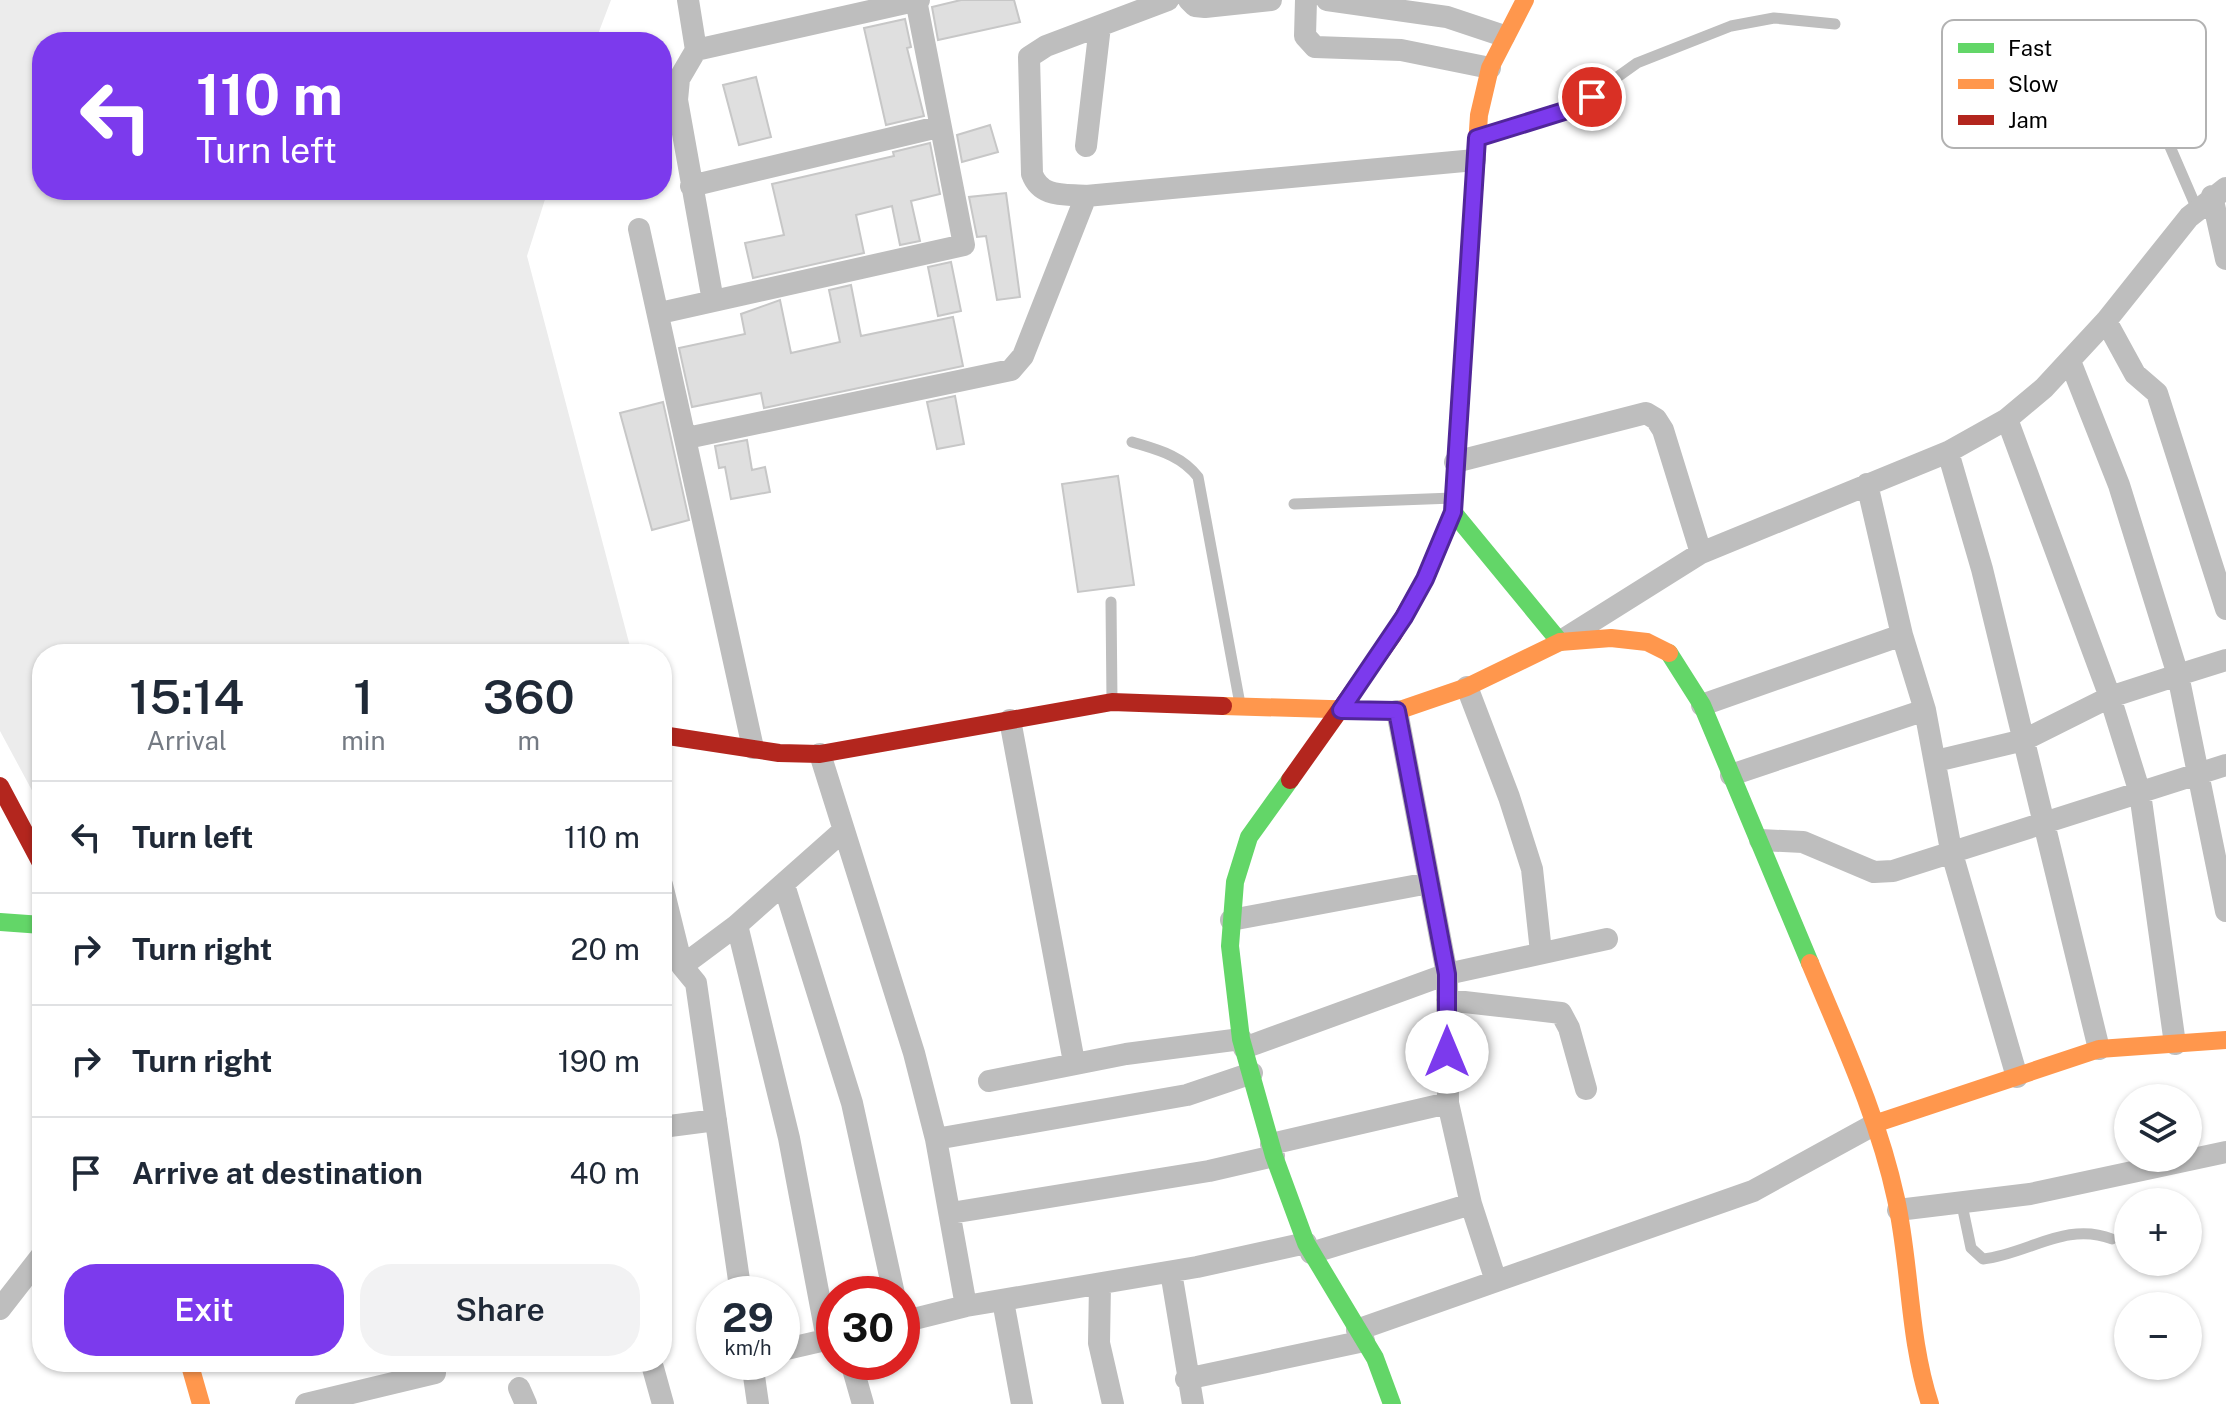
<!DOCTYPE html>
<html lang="en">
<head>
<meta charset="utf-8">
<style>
  :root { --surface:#fff; --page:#f2f2f3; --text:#1f2937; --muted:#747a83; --line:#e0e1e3; --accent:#7c3aed }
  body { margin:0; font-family:"Public Sans",sans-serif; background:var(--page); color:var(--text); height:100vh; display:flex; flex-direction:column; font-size:30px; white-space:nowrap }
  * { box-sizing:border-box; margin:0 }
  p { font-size:26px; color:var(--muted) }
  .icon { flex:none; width:44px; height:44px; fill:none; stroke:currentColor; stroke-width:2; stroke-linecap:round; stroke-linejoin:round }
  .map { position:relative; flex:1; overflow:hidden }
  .sheet { position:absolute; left:32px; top:644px; width:640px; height:728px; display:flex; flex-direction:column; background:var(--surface); border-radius:32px; box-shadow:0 2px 6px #0004 }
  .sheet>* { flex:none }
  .top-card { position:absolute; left:32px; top:32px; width:640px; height:168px; border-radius:32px; box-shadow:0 2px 6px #0004; background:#7c3aed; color:#fff; overflow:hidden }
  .tools { position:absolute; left:2114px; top:1084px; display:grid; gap:16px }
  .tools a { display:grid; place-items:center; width:88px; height:88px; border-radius:50%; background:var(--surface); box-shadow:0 2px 6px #0004; font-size:40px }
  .speed { position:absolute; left:696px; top:1276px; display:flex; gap:16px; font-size:40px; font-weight:700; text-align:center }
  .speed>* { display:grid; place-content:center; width:104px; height:104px; border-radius:50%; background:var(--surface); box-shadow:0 2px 6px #0004; line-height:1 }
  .speed small { font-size:20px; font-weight:400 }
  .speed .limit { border:12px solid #d22; background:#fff; color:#111 }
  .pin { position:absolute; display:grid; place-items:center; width:68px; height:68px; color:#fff; margin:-34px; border:4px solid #fff; border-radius:50%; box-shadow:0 2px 8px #0007 }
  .me { position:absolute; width:88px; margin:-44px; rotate:0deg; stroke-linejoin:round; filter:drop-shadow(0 0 6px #0008) }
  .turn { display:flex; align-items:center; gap:28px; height:168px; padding:0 32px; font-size:36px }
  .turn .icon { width:104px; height:104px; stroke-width:2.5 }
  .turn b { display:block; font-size:56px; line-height:68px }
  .eta { display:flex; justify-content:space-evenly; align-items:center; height:136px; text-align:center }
  .eta b { font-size:48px; font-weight:600; line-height:56px }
  .button { display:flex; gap:16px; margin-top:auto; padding:16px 32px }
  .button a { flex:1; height:92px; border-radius:32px; background:var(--accent); color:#fff; font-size:32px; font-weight:600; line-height:92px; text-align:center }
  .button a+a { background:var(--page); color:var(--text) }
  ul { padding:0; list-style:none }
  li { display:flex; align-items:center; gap:24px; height:112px; padding:0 32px; border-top:2px solid var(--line) }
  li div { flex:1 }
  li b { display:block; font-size:30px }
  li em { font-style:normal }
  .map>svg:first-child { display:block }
  .green { fill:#ececec }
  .building { fill:#dfdfdf; stroke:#c7c7c7; stroke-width:2 }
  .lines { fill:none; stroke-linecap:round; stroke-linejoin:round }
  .lane { stroke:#bebebe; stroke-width:11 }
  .street { stroke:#bebebe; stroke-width:22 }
  .fast { stroke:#63d668; stroke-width:18 }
  .slow { stroke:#ff974d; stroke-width:18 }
  .jam { stroke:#b3261e; stroke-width:18 }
  .route-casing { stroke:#51269a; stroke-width:20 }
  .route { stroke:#7c3aed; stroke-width:14 }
  .key { fill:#fff; stroke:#b2b2b2; stroke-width:2 }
  .key-label { font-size:22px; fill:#000 }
</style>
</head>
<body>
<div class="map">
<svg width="2226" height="1404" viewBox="0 0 2226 1404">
  <rect width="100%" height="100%" fill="#fff"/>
  <!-- green -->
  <path class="green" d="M0 0H611L595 42H42V190H548L527 256 632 654H42V809L0 731Z"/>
  <!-- building -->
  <path class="building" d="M961 0H1014L1020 22 938 40 932 7Z
    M905 19 911 47 907 48 924 116 886 125 864 28Z
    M756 77 771 137 739 145 723 85Z
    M990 125 998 152 962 162 957 135Z
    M930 143 940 194 911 201 920 241 900 245 892 206 856 215 864 253 753 278 745 243 784 235 772 184 894 156 893 152Z
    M1006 193 1020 297 997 300 986 236 977 237 969 197Z
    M951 262 961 311 938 316 928 267Z
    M851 285 861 336 953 317 963 366 764 408 761 393 692 407 679 348 745 334 741 314 780 300 791 353 840 342 829 290Z
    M955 396 964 444 937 449 927 402Z
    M663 402 689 520 652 530 620 413Z
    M747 440 752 470 765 467 770 492 731 499 725 467 719 468 715 446Z
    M1118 476 1134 585 1078 592 1062 484Z"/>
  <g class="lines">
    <!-- lane -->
    <path class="lane" d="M2133 61 2197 209
      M1479 138 1574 108 1637 63 1731 26 1774 18 1835 24
      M1132 442C1158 450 1181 455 1198 477L1240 704
      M1294 504 1453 498
      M1111 602 1112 701
      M1962 1205 1971 1248 1983 1259C2028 1254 2066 1221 2112 1239"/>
    <!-- street -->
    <path class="street" d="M688 0 696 50 679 79 677 100 713 301
      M1189 0 1195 6 1205 7 1271 0
      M1306 0 1305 36 1315 47 1401 50 1490 68
      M1327 0 1447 17 1504 36
      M696 50 919 0
      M1086 146 1100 26
      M691 186 938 127
      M1086 196C1064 194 1041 198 1032 174L1029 57 1046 46 1168 0
      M2212 196 2226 259
      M639 229 753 748
      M660 313 964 245 916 0
      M2106 321 2135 374 2157 393 2226 609
      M2070 361 2119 485 2178 675 2226 660
      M2007 419 2110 697 2178 675 2226 911
      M687 438 1011 370 1023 356 1086 196 1475 160
      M1948 452 1982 569 2099 1049
      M1455 462 1646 413 1656 419 1663 430 1701 553
      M1867 484 1902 635 1925 710 1951 850 2017 1077
      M1564 639 1701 553 1948 452 2007 419 2044 388 2106 321 2189 217 2226 188
      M1467 687 1509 797 1532 869 1541 952
      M1702 705 1902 635
      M1397 711 1447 974 1448 1103 1471 1204 1496 1281
      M1010 720 1074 1062
      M820 754 914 1053 936 1139 966 1306
      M1936 761 2024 740 2110 697 2140 793 2175 1044
      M1731 775 1925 710
      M1760 840 1803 842 1874 872 1893 871 2226 765
      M662 885 682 966 696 983 741 1294
      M784 885 852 1103 894 1294
      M1231 920 1429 883
      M737 925 789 1138 827 1339
      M682 966 737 925 844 830
      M1447 1000 1561 1013 1569 1028 1586 1089
      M1244 1048 1447 974 1607 939
      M989 1081 1126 1054 1241 1039
      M662 1127 716 1120
      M936 1139 1187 1095 1252 1073
      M1271 1144 1448 1103
      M1898 1210 2030 1194 2226 1152
      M951 1213 1209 1171 1274 1156
      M1311 1253 1471 1204
      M1171 1272 1193 1404
      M1100 1284 1099 1343 1113 1404
      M1003 1301 1022 1404
      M0 1309 42 1255
      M902 1322 966 1306 1197 1267 1306 1243
      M1357 1330 1753 1191 1877 1123
      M782 1350 834 1338
      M752 1362 758 1404
      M851 1362 863 1404
      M653 1368 663 1404
      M1186 1379 1364 1341
      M519 1388 526 1404
      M306 1404 435 1373"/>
    <!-- fast -->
    <path class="fast" d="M1453 512 1560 642
      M1669 653 1702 705 1810 963
      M1290 780 1249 837 1235 882 1230 946 1241 1039 1274 1156 1306 1243 1375 1358 1392 1404
      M0 922 42 925"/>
    <!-- slow -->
    <path class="slow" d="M1453 513 1479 115 1490 68 1525 0
      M1223 706 1397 711 1467 687 1560 642 1611 638 1647 642 1669 653
      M1810 963C1842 1040 1878 1116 1896 1199 1911 1267 1908 1337 1930 1404
      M1877 1123 2099 1049 2226 1040
      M189 1362 201 1404"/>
    <!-- jam -->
    <path class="jam" d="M662 735 779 753 820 754 1112 702 1223 706
      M1290 780 1393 635 1425 579 1453 513
      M0 786 42 865"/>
  </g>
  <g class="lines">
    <defs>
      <path id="route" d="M1447 1052V974L1397 711 1341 710 1404 617 1425 579 1453 512 1477 138 1574 108 1592 97"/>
    </defs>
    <!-- route casing -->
    <use href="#route" class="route-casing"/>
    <!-- route -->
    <use href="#route" class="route"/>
  </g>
  <!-- legend -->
  <rect x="1942" y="20" width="264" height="128" rx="12" class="key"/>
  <rect x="1958" y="43" width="36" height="10" fill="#63d668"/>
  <rect x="1958" y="79" width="36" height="10" fill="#ff974d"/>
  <rect x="1958" y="115" width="36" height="10" fill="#b3261e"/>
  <g class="key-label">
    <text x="2008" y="56">Fast</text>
    <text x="2008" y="92">Slow</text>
    <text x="2008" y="128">Jam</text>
  </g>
</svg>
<div class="tools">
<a><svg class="icon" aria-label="layers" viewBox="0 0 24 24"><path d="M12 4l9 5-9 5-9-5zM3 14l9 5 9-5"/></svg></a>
<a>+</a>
<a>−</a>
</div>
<div class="speed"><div>29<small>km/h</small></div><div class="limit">30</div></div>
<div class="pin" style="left:1592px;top:97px;background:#d93025"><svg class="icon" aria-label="arrive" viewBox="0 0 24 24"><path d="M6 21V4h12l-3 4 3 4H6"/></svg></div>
<svg class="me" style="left:1447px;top:1052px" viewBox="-20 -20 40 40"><circle r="19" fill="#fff"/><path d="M0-13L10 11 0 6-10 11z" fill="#7c3aed"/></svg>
<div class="top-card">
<div class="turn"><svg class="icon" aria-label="left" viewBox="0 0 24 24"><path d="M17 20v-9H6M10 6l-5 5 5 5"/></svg><div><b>110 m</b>Turn left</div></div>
</div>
<section class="sheet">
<div class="eta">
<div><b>15:14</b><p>Arrival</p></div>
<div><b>1</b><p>min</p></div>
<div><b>360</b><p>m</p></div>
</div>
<ul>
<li><svg class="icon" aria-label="left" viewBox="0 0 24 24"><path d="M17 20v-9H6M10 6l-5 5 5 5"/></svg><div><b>Turn left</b></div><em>110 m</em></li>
<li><svg class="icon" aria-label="right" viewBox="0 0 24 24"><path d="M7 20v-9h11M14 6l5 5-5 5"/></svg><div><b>Turn right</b></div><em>20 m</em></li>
<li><svg class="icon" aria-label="right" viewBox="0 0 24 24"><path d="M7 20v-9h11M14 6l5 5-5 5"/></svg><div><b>Turn right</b></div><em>190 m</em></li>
<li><svg class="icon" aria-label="arrive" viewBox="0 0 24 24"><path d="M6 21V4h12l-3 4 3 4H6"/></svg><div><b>Arrive at destination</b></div><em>40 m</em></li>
</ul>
<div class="button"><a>Exit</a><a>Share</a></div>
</section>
</div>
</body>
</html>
